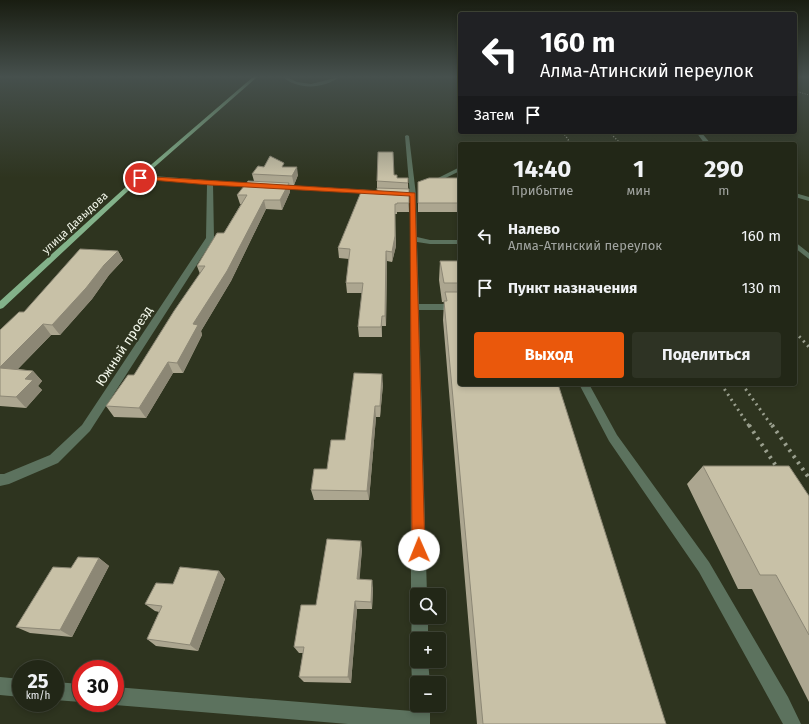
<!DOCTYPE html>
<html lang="ru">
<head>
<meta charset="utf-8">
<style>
  :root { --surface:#222717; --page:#2e3324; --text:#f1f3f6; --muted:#a2a5a1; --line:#3f4436; --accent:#ea580c }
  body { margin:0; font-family:"Fira Sans",sans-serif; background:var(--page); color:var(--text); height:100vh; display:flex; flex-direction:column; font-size:15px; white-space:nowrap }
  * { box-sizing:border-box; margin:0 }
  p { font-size:13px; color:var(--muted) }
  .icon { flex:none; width:22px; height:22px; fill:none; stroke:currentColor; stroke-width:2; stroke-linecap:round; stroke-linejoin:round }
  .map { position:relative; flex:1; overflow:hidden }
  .details { position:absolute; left:458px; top:142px; width:339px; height:244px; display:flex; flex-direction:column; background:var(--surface); border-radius:4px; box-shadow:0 2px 6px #0003,0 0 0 1px var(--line) }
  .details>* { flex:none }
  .guide { position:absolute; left:458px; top:12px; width:339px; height:122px; border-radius:4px; box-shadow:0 2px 6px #0003,0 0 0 1px var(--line); background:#202124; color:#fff; overflow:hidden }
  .fabs { position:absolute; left:410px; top:588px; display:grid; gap:8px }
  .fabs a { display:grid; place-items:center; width:36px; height:36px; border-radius:4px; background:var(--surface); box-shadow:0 2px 6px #0003,0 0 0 1px var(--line); font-size:20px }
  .speed { position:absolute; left:12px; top:660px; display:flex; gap:8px; font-size:20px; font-weight:700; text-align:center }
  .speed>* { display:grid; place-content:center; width:52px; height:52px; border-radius:50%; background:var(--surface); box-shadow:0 2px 6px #0003,0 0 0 1px var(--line); line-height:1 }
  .speed small { font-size:10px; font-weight:400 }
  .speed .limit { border:6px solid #d22; background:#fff; color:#111 }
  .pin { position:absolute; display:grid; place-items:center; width:34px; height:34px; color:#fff; margin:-17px; border:2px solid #fff; border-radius:50%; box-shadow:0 1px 4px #0007 }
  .me { position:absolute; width:44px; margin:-22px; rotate:359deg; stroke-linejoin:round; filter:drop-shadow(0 0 3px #0008) }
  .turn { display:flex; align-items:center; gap:14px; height:84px; padding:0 16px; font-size:18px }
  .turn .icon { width:52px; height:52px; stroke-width:2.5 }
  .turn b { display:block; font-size:28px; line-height:34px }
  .then { display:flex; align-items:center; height:38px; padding:0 16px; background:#0003; gap:8px; font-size:15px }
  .eta { display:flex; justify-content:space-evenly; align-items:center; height:68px; text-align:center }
  .eta b { font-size:24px; font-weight:700; line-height:28px }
  .action { display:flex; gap:8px; margin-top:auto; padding:8px 16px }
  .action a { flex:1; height:46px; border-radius:4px; background:var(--accent); color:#fff; font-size:16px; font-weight:700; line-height:46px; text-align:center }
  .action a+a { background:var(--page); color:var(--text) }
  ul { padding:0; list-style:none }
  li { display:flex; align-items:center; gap:12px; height:52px; padding:0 16px }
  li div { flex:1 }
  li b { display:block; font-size:15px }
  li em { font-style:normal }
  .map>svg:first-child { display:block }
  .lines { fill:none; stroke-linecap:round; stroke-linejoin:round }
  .minor { fill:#5c725e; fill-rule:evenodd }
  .major { fill:#83b28a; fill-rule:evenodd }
  .rail-far3 { stroke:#9a9f8e; stroke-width:1; stroke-dasharray:1 1.5; stroke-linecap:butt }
  .rail-far2 { stroke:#9a9f8e; stroke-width:1.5; stroke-dasharray:1 2; stroke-linecap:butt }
  .rail-far1 { stroke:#9a9f8e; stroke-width:3; stroke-dasharray:2 4; stroke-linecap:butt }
  .rail { stroke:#9a9f8e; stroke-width:4; stroke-dasharray:2.5 5; stroke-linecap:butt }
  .wall { fill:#aca690 }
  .shaded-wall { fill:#8c8775 }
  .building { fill:#c8c1a7; stroke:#8c8775 }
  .route { fill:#ea580c; stroke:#983908 }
  .labels { text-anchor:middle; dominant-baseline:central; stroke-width:4; stroke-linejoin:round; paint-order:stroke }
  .far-street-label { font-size:11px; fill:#f2f6e9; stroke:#2e341f }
  .street-label { font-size:13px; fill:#f2f6e9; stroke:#2e341f }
</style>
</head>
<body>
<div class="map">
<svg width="809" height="724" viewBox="0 0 809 724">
  <rect width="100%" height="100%" fill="#2e341f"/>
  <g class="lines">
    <!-- minor -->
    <path class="minor" d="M283 77H287L297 82 311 84 339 77C324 89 297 90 283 77Z
      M696 132H701L711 144H705Z
      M407 135 409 136 416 195 417 237 430 240H460V244H430L417 242 419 304H460V310H419L427 595H417V602L414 600 411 595 410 195 405 136Z
      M460 167V171L433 184 428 183Z
      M140 175 258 184 261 186 258 188 213 184 214 238 90 431 58 463 9 484 0 486V474H4L50 455 82 425 206 238 207 184 138 178 137 177Z
      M278 185 389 191 392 193 389 195 276 188 275 187Z
      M795 193 809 197V201L795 197Z
      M795 242 809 253V259L795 248Z
      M579 384H589L617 435 709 562 788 697 801 724H783L699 572 609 441Z
      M417 610V617H428V639H417V646L414 645C410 635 411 621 414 611Z
      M417 654V661H428L430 683H417V690L415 689C411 679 410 665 414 655Z
      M0 677 21 679V697L0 695Z
      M55 682 81 684V702L55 700Z
      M115 687 412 711V705L415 699 417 698V705H430V724H348L115 705 111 703H115Z"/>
    <!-- major -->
    <path class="major" d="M253 77H257L142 178 3 308 0 309V301L138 176Z"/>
    <!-- rail-far3 -->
    <path class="rail-far3" d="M795 91 809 95"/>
    <!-- rail-far2 -->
    <path class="rail-far2" d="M563 132 571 144
      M609 132 621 144"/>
    <!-- rail-far1 -->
    <path class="rail-far1" d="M795 332 809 347
      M721 384 749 426
      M742 384 772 426"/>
    <!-- rail -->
    <path class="rail" d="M749 425 782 475
      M772 425 809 478"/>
  </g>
  <!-- wall -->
  <path class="wall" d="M284 167 298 175 294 185H289L290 192 282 210 266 209 231 281 201 331 202 335 183 373H173L146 418 114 417 106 406 134 375 200 274 197 266 224 233 241 204H240L237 195 254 181 252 174Z
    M394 175 397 178 408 183 409 212H397V214H395L396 246 392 262 387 261 386 326H382V337H359L358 327 362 293H347L346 283 349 259 339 258 338 248 377 193V181Z
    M460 178V212H418V182Z
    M118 251 123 260 109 275 92 299 60 335H51L18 369 33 371 42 381 38 386 42 390 26 408 0 406V330L24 312Z
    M440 261H460V384L666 724H477L443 320 444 302H442L439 280Z
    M383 384 380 417H376L369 500H314L311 490 327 469Z
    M703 466 809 496V702L752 589H738L687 484Z
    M362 549 359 579 373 588 372 609H357L351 683 304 682 299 677 303 653H299L294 647 316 605Z
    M99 558 109 566 72 637 30 633 16 627Z
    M219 571 225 579 198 651 156 646 147 639 159 612 155 611 145 604 173 584Z"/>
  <!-- shaded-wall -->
  <path class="shaded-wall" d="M297 167 298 175 294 185 292 176Z
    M289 183 290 192 282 210 280 200Z
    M264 200 266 209 231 281 201 331 202 335 183 373 177 363 193 324Z
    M395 236 396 246 392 262V252Z
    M118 251 123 260 109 275 92 299 60 335 52 325 104 265Z
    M386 251 387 261 386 326 385 316Z
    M382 316V337L381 327Z
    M43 324 51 335 9 378 0 369V367Z
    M168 362 173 373 146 418 139 408Z
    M33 371 42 381 38 386 42 390 26 408 16 397 25 379Z
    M382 374 383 384 380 417V406Z
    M375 406 376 417 369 500 367 491Z
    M361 541 362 549 359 587 357 579Z
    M99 558 109 566 72 637 60 630Z
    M219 571 225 579 198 651 190 645Z
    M372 580 373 588 372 609 371 602Z
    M355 601 357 609 351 683 348 677Z"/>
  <!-- building -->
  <path class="building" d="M378 152H393L394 175H397V178H408V183L377 181Z
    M270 156 284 163 282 167H297L292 176 252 174 258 166 264 167Z
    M429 178H460V203H418V182Z
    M248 181 289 183 280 200H264L227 271 193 324 198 325 177 363 168 362 139 408 106 406 128 375H134L174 311 205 266H197L217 233H224L247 195H237Z
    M377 188 409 189V203H397V204H395V236L392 252 386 251 385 316H382L381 327H358L363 283H346L350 249 338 248 361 192 377 193Z
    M80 249 118 251 104 265 86 288 52 325 43 324 0 367V330L19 312H24Z
    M440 261H460V283H444Z
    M445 292H460V384H558L666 724H483L444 301H447Z
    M0 368 33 371 25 379 33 380 16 397 0 396Z
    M354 373 382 374 380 406H375L367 491 311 490 314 469H327L331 440H345Z
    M703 466H789L809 496V635L776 575H760Z
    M327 539 361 541 357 579 372 580 371 602 355 601 348 677H299L304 647H294L301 605H316Z
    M78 557 99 558 60 630 16 627 53 567 71 568Z
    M180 567 219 571 190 645 147 639 162 606 145 604 156 583 173 584Z"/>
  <!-- sky -->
  <linearGradient id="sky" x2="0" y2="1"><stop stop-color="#191d11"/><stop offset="0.43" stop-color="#46504d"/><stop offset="1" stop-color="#46504d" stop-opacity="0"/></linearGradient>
  <rect width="809" height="178" fill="url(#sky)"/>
  <!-- route -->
  <path class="route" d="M138 176 415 193 425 550 423 554 419 556 414 554 412 550 410 196 210 185 140 179H138Z"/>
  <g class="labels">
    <!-- far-street labels -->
    <g class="far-street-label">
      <text transform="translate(75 223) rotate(-43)">улица Давыдова</text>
    </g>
    <!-- street labels -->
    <g class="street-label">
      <text transform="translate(124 346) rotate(-57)">Южный проезд</text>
    </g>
  </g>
</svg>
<div class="fabs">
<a><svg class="icon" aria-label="search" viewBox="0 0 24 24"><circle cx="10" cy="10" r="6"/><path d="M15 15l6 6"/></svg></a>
<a>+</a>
<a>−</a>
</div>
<div class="speed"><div>25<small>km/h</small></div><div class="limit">30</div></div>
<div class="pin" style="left:140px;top:178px;background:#d93025"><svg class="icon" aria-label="arrive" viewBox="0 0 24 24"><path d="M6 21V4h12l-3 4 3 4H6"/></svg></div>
<svg class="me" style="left:419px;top:550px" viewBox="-20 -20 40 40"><circle r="19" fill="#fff"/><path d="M0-13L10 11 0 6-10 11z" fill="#ea580c"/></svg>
<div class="guide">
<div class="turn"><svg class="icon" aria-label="left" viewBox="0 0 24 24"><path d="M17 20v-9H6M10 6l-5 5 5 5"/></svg><div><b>160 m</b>Алма-Атинский переулок</div></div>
<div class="then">Затем<svg class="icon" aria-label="arrive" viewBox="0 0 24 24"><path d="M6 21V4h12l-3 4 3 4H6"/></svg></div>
</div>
<section class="details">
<div class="eta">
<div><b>14:40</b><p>Прибытие</p></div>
<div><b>1</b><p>мин</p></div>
<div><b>290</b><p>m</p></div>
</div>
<ul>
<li><svg class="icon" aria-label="left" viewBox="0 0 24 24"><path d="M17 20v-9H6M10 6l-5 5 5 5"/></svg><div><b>Налево</b><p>Алма-Атинский переулок</p></div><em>160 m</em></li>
<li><svg class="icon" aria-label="arrive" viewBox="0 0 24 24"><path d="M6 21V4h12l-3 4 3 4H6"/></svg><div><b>Пункт назначения</b></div><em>130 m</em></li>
</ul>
<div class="action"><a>Выход</a><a>Поделиться</a></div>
</section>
</div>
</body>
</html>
